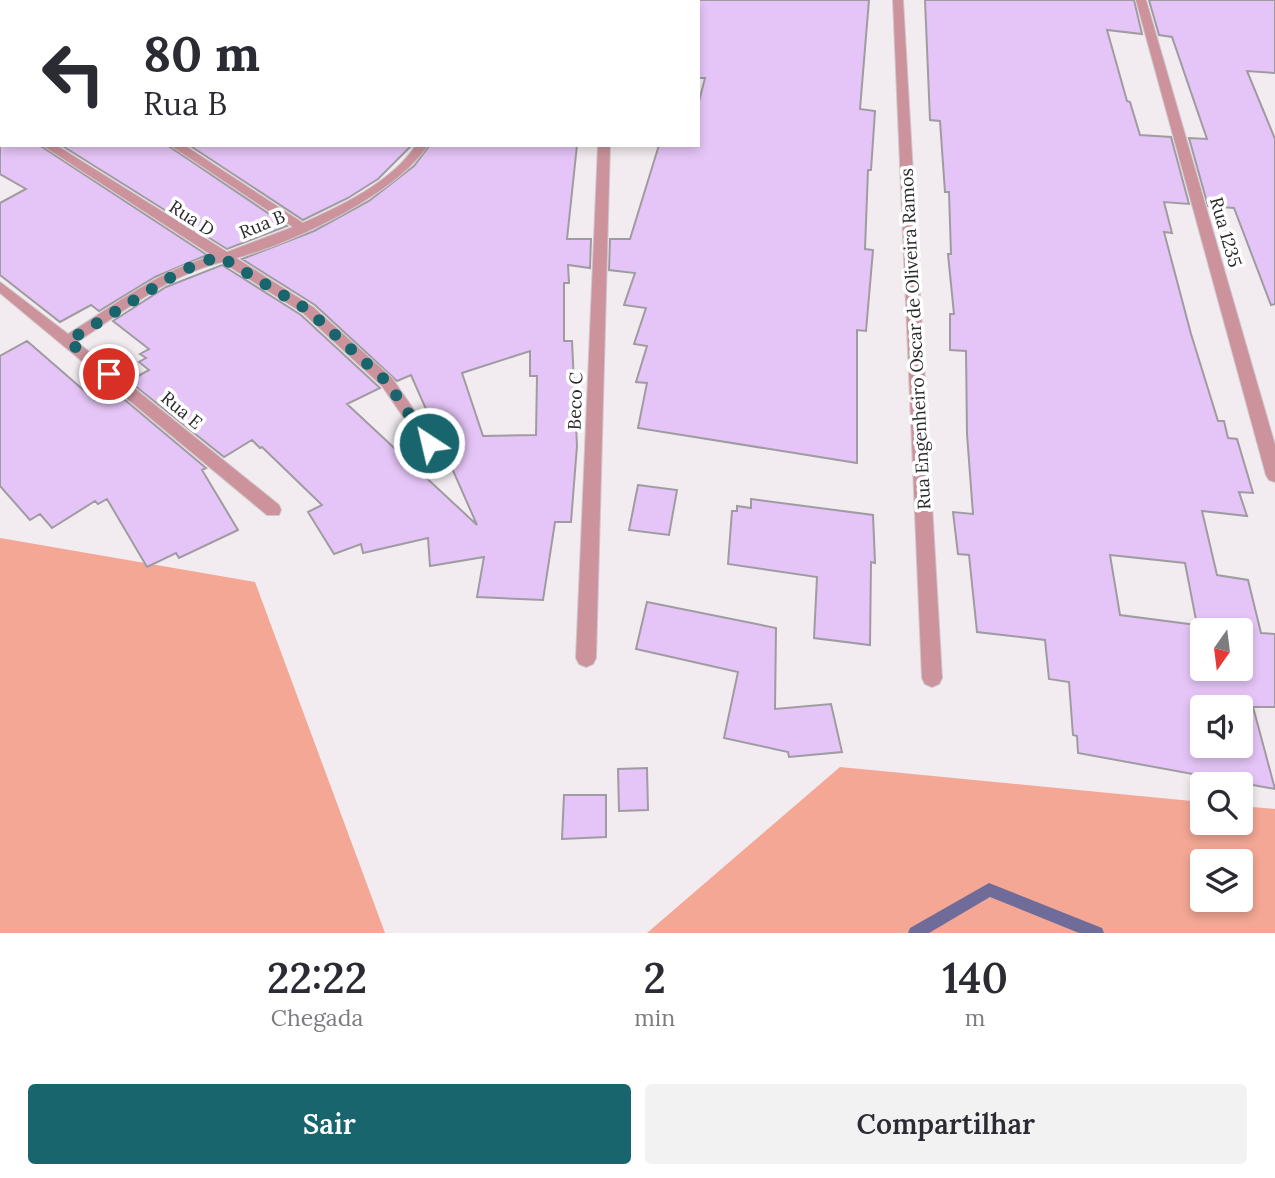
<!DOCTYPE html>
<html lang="pt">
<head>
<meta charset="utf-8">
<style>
  :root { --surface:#fff; --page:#f2f2f3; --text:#2b2b33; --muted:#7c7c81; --accent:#18656d }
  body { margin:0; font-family:Lora,serif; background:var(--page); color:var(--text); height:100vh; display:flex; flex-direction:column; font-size:26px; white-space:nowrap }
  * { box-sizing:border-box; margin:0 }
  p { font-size:23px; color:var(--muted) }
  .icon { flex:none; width:38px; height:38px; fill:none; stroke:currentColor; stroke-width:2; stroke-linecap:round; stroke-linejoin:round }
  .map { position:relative; height:933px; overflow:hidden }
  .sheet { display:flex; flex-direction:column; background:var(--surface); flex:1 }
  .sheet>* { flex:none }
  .guide { position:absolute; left:0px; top:0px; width:700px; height:147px; box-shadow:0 4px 10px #0003; background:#fff; color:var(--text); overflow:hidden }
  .needle { width:46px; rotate:194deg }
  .controls { position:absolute; left:1190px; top:618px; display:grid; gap:14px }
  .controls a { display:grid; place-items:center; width:63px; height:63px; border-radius:7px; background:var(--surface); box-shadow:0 4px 10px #0003; font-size:35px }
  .pin { position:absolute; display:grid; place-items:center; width:60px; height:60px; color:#fff; margin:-30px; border:4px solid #fff; border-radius:50%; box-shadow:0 2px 7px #0007 }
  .me { position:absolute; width:77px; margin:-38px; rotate:325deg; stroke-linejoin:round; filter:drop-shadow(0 0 5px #0008) }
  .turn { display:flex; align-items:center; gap:24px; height:147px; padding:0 28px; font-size:32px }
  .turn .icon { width:91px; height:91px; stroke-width:2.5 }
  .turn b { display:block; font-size:49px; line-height:60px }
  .eta { display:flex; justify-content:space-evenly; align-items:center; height:119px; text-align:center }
  .eta b { font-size:42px; font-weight:600; line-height:49px }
  .primary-button { display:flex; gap:14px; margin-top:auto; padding:14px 28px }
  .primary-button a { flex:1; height:80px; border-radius:7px; background:var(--accent); color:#fff; font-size:28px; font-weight:600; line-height:80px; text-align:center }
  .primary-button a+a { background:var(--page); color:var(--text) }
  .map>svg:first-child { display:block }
  .forest { fill:#f3a794; fill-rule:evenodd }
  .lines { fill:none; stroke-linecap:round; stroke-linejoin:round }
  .stream { fill:#706c9a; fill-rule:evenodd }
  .building { fill:#e5c5f7; stroke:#9f9ca1; stroke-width:2; fill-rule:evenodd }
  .lane-casing { stroke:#cec8cc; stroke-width:2 }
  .street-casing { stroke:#cec8cc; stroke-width:2 }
  .lane { fill:#cc939d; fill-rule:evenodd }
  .street { fill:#cc939d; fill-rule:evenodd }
  .route { stroke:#18656d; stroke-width:12; stroke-dasharray:0 21.6 }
  .labels { text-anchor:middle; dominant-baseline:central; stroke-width:7; stroke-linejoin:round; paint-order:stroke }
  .street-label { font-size:18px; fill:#2b292b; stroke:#fff }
</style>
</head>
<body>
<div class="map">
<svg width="1275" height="933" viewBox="0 0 1275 933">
  <rect width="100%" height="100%" fill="#f2ebef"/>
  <!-- forest -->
  <path class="forest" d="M0 538 255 582 385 933H0Z
    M840 767 1202 802V822H1241V806L1275 809V933H647ZM1202 861H1241V900H1202Z"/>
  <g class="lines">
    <!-- stream -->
    <path class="stream" d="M989 883 1102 928 1104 933H1079L990 897 929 933H908L910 928Z"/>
  </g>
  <!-- building -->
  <path class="building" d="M698 0H869L860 109 875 111 871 170H868L865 249 873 250 866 331 857 330V463L638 428 647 383 636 382 647 346 634 344 646 308 624 305 635 273 609 270 610 239H630L659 145H698V105L705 78H698Z
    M925 0H1134L1142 34 1107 30 1127 101 1130 102 1140 135 1171 137 1189 204 1164 202 1172 233 1164 232 1191 334 1218 421H1224L1228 438 1237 439 1253 493 1239 492 1247 516 1202 511 1217 575 1248 580 1261 633 1275 634V707H1253L1275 789 1078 753 1077 736 1073 735 1069 682 1049 679 1045 640 977 632 969 555 958 554 953 512 973 514 967 434 966 351 950 350V314H954L948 254H951L949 192H945L940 121 930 120ZM1110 555 1185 563 1197 625 1120 615ZM1202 630H1241V668H1202ZM1202 707H1241V746H1202Z
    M1149 0H1275V73L1247 71 1275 139V304L1271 305 1234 208 1208 206 1189 138 1207 139 1172 37 1159 35Z
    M0 145H39L207 255 155 277 99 311 91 305 60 322 0 275V203L26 189 0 174Z
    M61 145H167L287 226 227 249Z
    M189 145H412L378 179 348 198 303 220Z
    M430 145H577L567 239H591L590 268 568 265 569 283H564V341H572L577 446 571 522H555L543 600 477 597 484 557 430 566 428 538 363 553 361 544 334 554 308 512 322 505 262 447 260 448 252 440 224 457 129 381 149 370 139 362 146 358 140 354 149 349 113 321 166 287 222 265 301 315 380 388 347 404 477 525 411 375 397 381 315 305 242 259 314 231 369 201 414 166ZM530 351V376H537L536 435 483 436 462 373Z
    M27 341 95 400 113 390 206 468 202 470 238 530 179 558 176 553 147 567 107 499 98 504 95 501 52 528 40 514 30 520 0 486V356Z
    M638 485 677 490 669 535 629 530Z
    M751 499 873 515 875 563 871 562 870 645 814 638 817 577 728 564 732 511H737V506L751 508Z
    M647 602 776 628 775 709 831 704 842 752 789 757 788 752 724 738 738 672 636 649Z
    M647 768 648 810 619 811 618 769Z
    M564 795H606V837L562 839Z"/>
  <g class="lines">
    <defs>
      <path id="lane" d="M30 0H42L28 2Z
        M195 0H206L193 2Z
        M373 0H387L389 2H374Z
        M0 15H2V21H0Z
        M0 30H2V36H0Z
        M0 130H2L0 137Z
        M42 145H56L227 252 293 227 170 145H184L303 223C342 205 392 182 416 145H428C395 195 293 243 236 258L313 307 392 378 434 439 437 443 434 447H424L382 386 303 313 222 262C168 275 123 312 77 342L279 505 281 510 279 515H267L0 293V282L68 334C115 305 159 270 213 256Z"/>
      <path id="street" d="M604 0H614V2H604Z
        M893 0H903L942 678 939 684 932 687 925 684 922 678Z
        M1136 0H1146L1275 445V482L1269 480 1266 475Z
        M598 145H610L596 658 593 664 586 667 579 664 576 658Z"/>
    </defs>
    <!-- lane casing -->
    <use href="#lane" class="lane-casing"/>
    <!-- street casing -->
    <use href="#street" class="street-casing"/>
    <!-- lane -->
    <use href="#lane" class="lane"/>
    <!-- street -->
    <use href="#street" class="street"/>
  </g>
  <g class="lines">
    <!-- route -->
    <path class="route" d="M109 374 68 341 181 271 219 256 308 310 387 382 429 443"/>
  </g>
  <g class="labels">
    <!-- street labels -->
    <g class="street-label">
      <text transform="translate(192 218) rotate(33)">Rua D</text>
      <text transform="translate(262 224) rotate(-22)">Rua B</text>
      <text transform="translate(1226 232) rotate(74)">Rua 1235</text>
      <text transform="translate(915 339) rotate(-93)">Rua Engenheiro Oscar de Oliveira Ramos</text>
      <text transform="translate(575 401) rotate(-88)">Beco C</text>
      <text transform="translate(182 410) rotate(40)">Rua E</text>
    </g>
  </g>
</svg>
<div class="controls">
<a><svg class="needle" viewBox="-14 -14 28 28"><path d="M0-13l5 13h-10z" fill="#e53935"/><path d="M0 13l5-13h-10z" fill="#7c7c81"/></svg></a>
<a><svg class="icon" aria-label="sound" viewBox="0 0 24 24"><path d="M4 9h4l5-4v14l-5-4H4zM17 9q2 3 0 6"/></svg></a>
<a><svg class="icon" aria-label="search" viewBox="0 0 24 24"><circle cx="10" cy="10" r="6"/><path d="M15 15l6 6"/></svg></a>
<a><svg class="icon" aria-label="layers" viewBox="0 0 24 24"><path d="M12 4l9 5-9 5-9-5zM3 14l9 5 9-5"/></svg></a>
</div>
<div class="pin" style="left:109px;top:374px;background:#d93025"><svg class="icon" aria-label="arrive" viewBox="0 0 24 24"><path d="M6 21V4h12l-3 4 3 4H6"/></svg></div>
<svg class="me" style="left:429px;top:443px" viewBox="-20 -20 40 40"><circle r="17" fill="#18656d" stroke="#fff" stroke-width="3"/><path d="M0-11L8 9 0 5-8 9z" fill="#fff"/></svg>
<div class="guide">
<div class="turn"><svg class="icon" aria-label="left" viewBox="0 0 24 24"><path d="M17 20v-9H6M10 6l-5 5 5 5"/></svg><div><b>80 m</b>Rua B</div></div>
</div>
</div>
<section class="sheet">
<div class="eta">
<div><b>22:22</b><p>Chegada</p></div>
<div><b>2</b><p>min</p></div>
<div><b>140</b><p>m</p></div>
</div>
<div class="primary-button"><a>Sair</a><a>Compartilhar</a></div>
</section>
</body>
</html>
